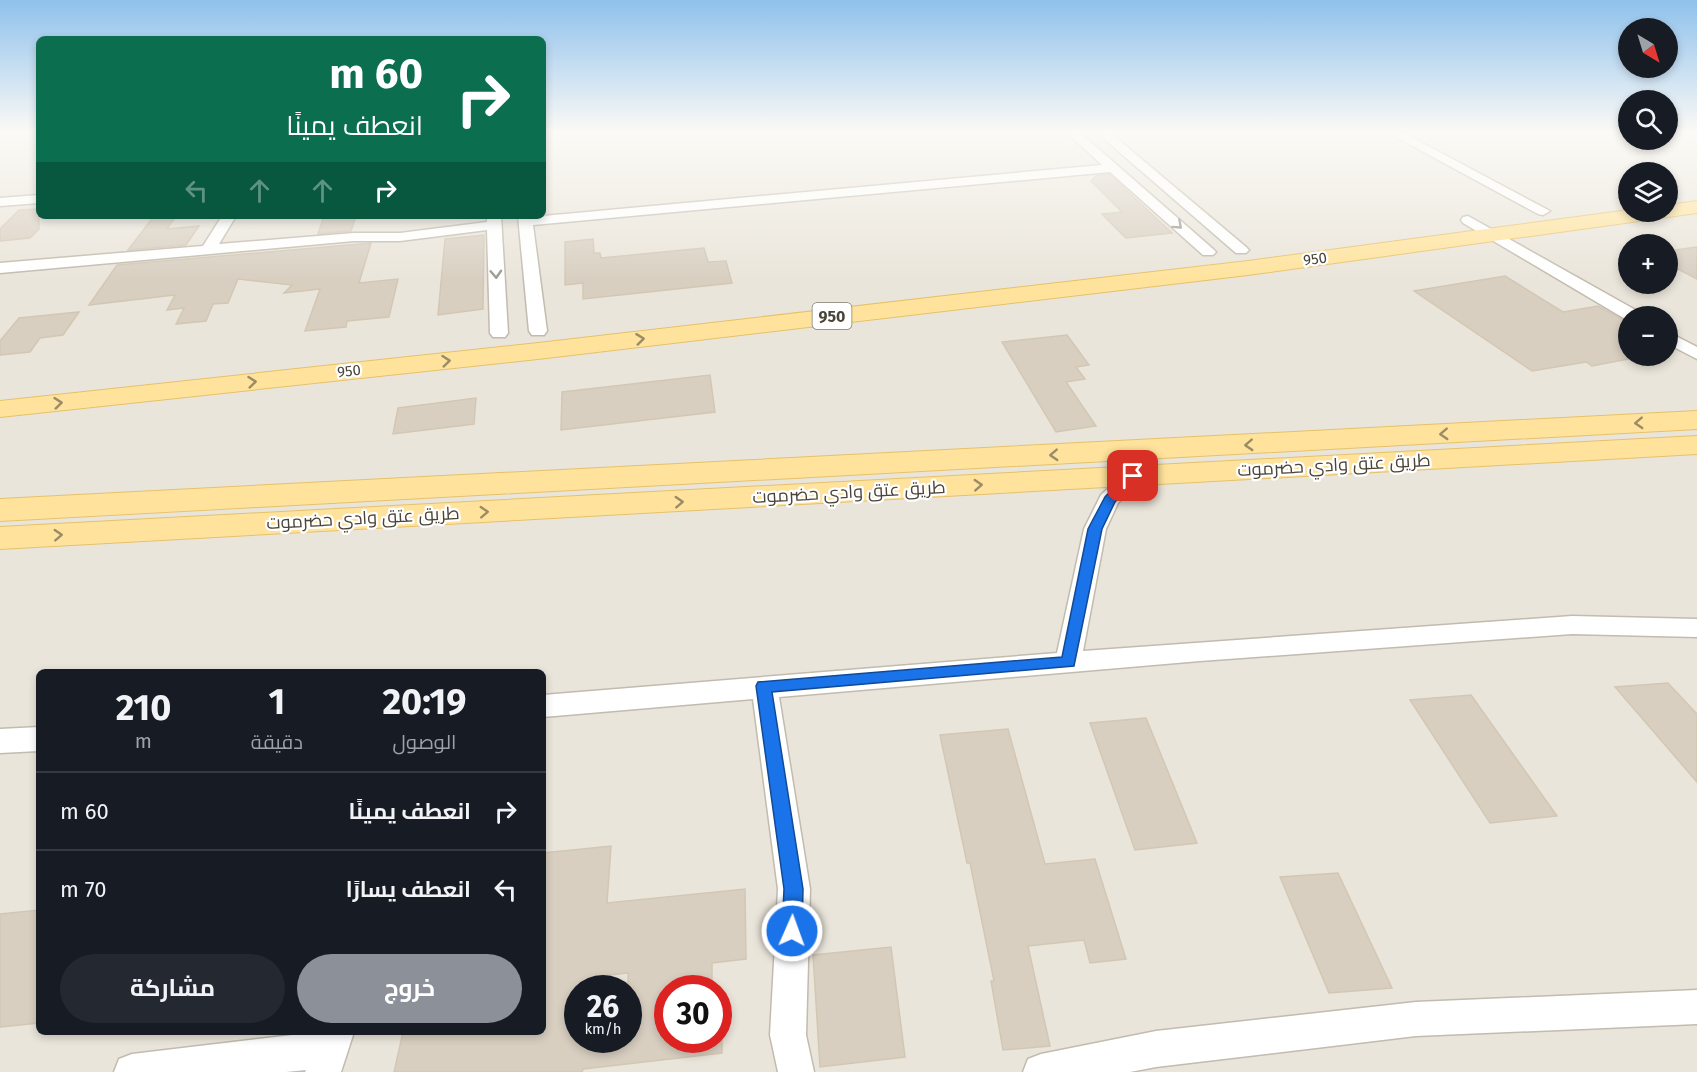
<!DOCTYPE html>
<html lang="ar">
<head>
<meta charset="utf-8">
<style>
  :root { --surface:#171b24; --page:#242831; --text:#f1f3f6; --muted:#9ea1a6; --line:#363941; --accent:#8c9099 }
  body { margin:0; font-family:"Fira Sans",Cairo,sans-serif; background:var(--page); color:var(--text); direction:rtl; height:100vh; display:flex; flex-direction:column; font-size:22px; white-space:nowrap }
  * { box-sizing:border-box; margin:0 }
  p { font-size:20px; color:var(--muted) }
  .icon { flex:none; width:33px; height:33px; fill:none; stroke:currentColor; stroke-width:2; stroke-linecap:round; stroke-linejoin:round }
  .map { position:relative; flex:1; overflow:hidden; direction:ltr }
  .sheet { position:absolute; left:36px; top:669px; width:510px; height:366px; display:flex; flex-direction:column; background:var(--surface); border-radius:9px; box-shadow:0 3px 9px #0003; direction:rtl }
  .sheet>* { flex:none }
  .top-card { position:absolute; left:36px; top:36px; width:510px; height:183px; border-radius:9px; box-shadow:0 3px 9px #0003; direction:rtl; background:#0b6e4f; color:#fff; overflow:hidden }
  .needle { width:39px; rotate:142deg }
  .tools { position:absolute; left:1618px; top:18px; display:grid; gap:12px }
  .tools a { display:grid; place-items:center; width:60px; height:60px; border-radius:50%; background:var(--surface); box-shadow:0 3px 9px #0003; font-size:30px }
  .speed { position:absolute; left:564px; top:975px; display:flex; gap:12px; font-size:30px; font-weight:700; text-align:center }
  .speed>* { display:grid; place-content:center; width:78px; height:78px; border-radius:50%; background:var(--surface); box-shadow:0 3px 9px #0003; line-height:1 }
  .speed small { font-size:15px; font-weight:400 }
  .speed .limit { border:9px solid #d22; background:#fff; color:#111 }
  .pin { position:absolute; display:grid; place-items:center; width:51px; height:51px; color:#fff; margin:-26px; border-radius:12px; box-shadow:0 3px 9px #0006 }
  .me { position:absolute; width:66px; margin:-33px; rotate:2deg; stroke-linejoin:round; filter:drop-shadow(0 0 4px #0008) }
  .turn { display:flex; align-items:center; gap:21px; height:126px; padding:0 24px; font-size:27px }
  .turn .icon { width:78px; height:78px; stroke-width:2.5 }
  .turn b { display:block; font-size:42px; line-height:51px }
  .lanes { display:flex; align-items:center; height:57px; padding:0 24px; background:#0003; justify-content:center; gap:30px; direction:ltr }
  .lanes .off { opacity:.35 }
  .eta { display:flex; justify-content:space-evenly; align-items:center; height:102px; text-align:center }
  .eta b { font-size:36px; font-weight:700; line-height:42px }
  .cta { display:flex; gap:12px; margin-top:auto; padding:12px 24px }
  .cta a { flex:1; height:69px; border-radius:36px; background:var(--accent); color:#fff; font-size:24px; font-weight:700; line-height:69px; text-align:center }
  .cta a+a { background:var(--page); color:var(--text) }
  ul { padding:0; list-style:none }
  li { display:flex; align-items:center; gap:18px; height:78px; padding:0 24px; border-top:2px solid var(--line) }
  li div { flex:1 }
  li b { display:block; font-size:22px }
  li em { font-style:normal }
  .map>svg:first-child { display:block }
  .residential { fill:#eae5da; fill-rule:evenodd }
  .building { fill:#d8cfc1; stroke:#d3c7b4; stroke-width:1.5; fill-rule:evenodd }
  .lines { fill:none; stroke-linecap:round; stroke-linejoin:round }
  .street-casing { stroke:#c2bbae; stroke-width:3 }
  .primary-casing { stroke:#e6c16a; stroke-width:2 }
  .street { fill:#fff; fill-rule:evenodd }
  .primary { fill:#ffe39c; fill-rule:evenodd }
  .oneway { stroke:#9c9892 }
  .oneway2 { stroke:#9c8c66 }
  .route { fill:#1a73e8; stroke:#114b97; stroke-width:1.5 }
  .labels { text-anchor:middle; dominant-baseline:central; stroke-width:4.5; stroke-linejoin:round; paint-order:stroke }
  .far-street-label { font-size:15px; fill:#4b4439; stroke:#fff }
  .shield { fill:#fff; stroke:#817c74; stroke-width:1.5 }
  .shield-label { font-size:16px; font-weight:bold; fill:#4b4439 }
  .street-label { font-size:18px; fill:#4b4439; stroke:#fff }
</style>
</head>
<body>
<div class="map">
<svg width="1697" height="1072" viewBox="0 0 1697 1072">
  <rect width="100%" height="100%" fill="#f6f3ec"/>
  <!-- residential -->
  <path class="residential" d="M0 131H39V216H543V131H1629V140H1668V131H1697V1072H0ZM1629 172H1668V212H1629ZM1629 244H1668V284H1629ZM1629 316H1668V356H1629ZM39 672H543V1032H39ZM578 988H628V1040H578ZM668 988H718V1040H668Z"/>
  <!-- building -->
  <path class="building" d="M1109 174 1172 233 1126 238 1102 214 1122 212 1091 181 1096 176Z
    M39 209V229L30 238 0 241V229L19 210Z
    M154 216H176L167 229 199 226 186 245 128 250Z
    M324 216H356L351 231 318 234Z
    M484 235 483 309 438 315 445 239Z
    M593 239 594 253H600L601 258 704 248 708 262 726 261 732 283 583 299V283L565 285V242Z
    M371 243 359 283 398 279 389 317 347 321 346 327 305 331 320 289 284 293 292 285 238 279 228 303 213 304 206 321 176 324 184 308 167 310 175 295 89 305 117 265Z
    M1697 247V279L1668 264V251Z
    M1505 276 1563 312 1598 306 1629 323V359L1592 366 1586 362 1532 371 1414 291Z
    M79 312 63 335 40 338 30 352 0 355V341L19 318Z
    M1067 335 1089 365 1076 367 1085 379 1066 382 1096 426 1056 432 1002 342Z
    M710 375 715 412 561 430 562 392Z
    M476 398 474 424 393 434 398 408Z
    M1668 683 1697 714V782L1615 687Z
    M1471 695 1557 816 1490 823 1410 700Z
    M1146 718 1197 843 1135 850 1090 723Z
    M1008 729 1045 864 1095 859 1126 959 1090 963 1084 940 1028 946 1050 1046 1003 1050 991 981H994L970 863H967L940 735Z
    M611 846 607 903 745 889 746 959 712 963V988H668V1040H722V1053L583 1069 582 1072H394L403 1032H543V853ZM628 973V1040H578V988H590L591 977Z
    M1338 873 1392 988 1329 993 1280 877Z
    M39 910V1023L0 1027V914Z
    M891 947 905 1057 820 1067 813 955Z"/>
  <g class="lines">
    <defs>
      <path id="street" d="M1065 131H1078L1213 249 1216 252 1213 255H1203L1110 172 533 225 547 331 544 335H532L529 331 518 216H543L1102 165Z
        M1095 131H1108L1246 247 1249 250 1246 253H1236Z
        M1385 131H1400L1550 211 1543 215 1538 214Z
        M39 195V203L0 206V198Z
        M222 216H236L219 244 354 233H400L487 222V216H501L508 333 505 337H493L490 333 487 230 400 241H354L0 273V263L203 246Z
        M1468 216 1639 312 1641 316H1629V320H1627L1463 223 1461 220 1463 217Z
        M1668 332 1697 347V359L1668 344Z
        M1133 469 1140 471 1143 476 1118 503 1106 529 1083 651 1572 616 1697 619V637L1572 634 1200 661 779 697 810 889 806 1035 814 1072H778L770 1035 778 889 753 699 543 717V695L1057 653 1084 529 1101 495 1126 471Z
        M39 727V751L0 753V729Z
        M1697 990V1024L1416 1036 1156 1067 1130 1072H1023L1028 1059 1041 1054 1156 1031 1416 1002Z
        M318 1032H354L341 1072H305L306 1070 286 1072H114L119 1059 132 1054Z"/>
      <path id="primary" d="M1697 201V213L1248 275 538 359 0 417V401L538 343 1248 261 1629 210 1668 212V205Z
        M1697 411V429L0 521V499Z
        M1697 436V454L0 549V527Z"/>
    </defs>
    <!-- street casing -->
    <use href="#street" class="street-casing"/>
    <!-- primary casing -->
    <use href="#primary" class="primary-casing"/>
    <!-- street -->
    <use href="#street" class="street"/>
    <!-- primary -->
    <use href="#primary" class="primary"/>
  </g>
  <!-- one-way arrows -->
  <defs><path id="oneway-chevron" d="M-2-3.5L2.5 0L-2 3.5" fill="none" stroke-width="1.6" stroke-linecap="round" stroke-linejoin="round" transform="scale(1.5)"/></defs>
  <g class="oneway">
    <use href="#oneway-chevron" transform="translate(1178 225) rotate(42)"/>
    <use href="#oneway-chevron" transform="translate(496 274) rotate(87)"/>
  </g>
  <g class="oneway2">
    <use href="#oneway-chevron" transform="translate(640 339) rotate(-7)"/>
    <use href="#oneway-chevron" transform="translate(446 361) rotate(-6)"/>
    <use href="#oneway-chevron" transform="translate(252 382) rotate(-6)"/>
    <use href="#oneway-chevron" transform="translate(58 403) rotate(-6)"/>
    <use href="#oneway-chevron" transform="translate(1639 423) rotate(177)"/>
    <use href="#oneway-chevron" transform="translate(1444 434) rotate(177)"/>
    <use href="#oneway-chevron" transform="translate(1249 445) rotate(177)"/>
    <use href="#oneway-chevron" transform="translate(1054 455) rotate(177)"/>
    <use href="#oneway-chevron" transform="translate(978 485) rotate(-3)"/>
    <use href="#oneway-chevron" transform="translate(679 502) rotate(-3)"/>
    <use href="#oneway-chevron" transform="translate(484 512) rotate(-3)"/>
    <use href="#oneway-chevron" transform="translate(58 535) rotate(-3)"/>
  </g>
  <!-- sky -->
  <linearGradient id="sky" x2="0" y2="1"><stop stop-color="#8fc1ec"/><stop offset="0.47" stop-color="#fbfaf6"/><stop offset="1" stop-color="#fbfaf6" stop-opacity="0"/></linearGradient>
  <rect width="1697" height="281" fill="url(#sky)"/>
  <!-- route -->
  <path class="route" d="M1133 472 1139 476 1115 502 1102 529 1074 666 772 692 803 889 802 931 799 938 792 941 785 938 782 931 784 889 756 686 758 682 1062 657 1088 529 1105 497 1128 473Z"/>
  <g class="labels">
    <!-- far-street labels -->
    <g class="far-street-label">
      <text transform="translate(1315 259) rotate(-8)">950</text>
      <text transform="translate(349 371) rotate(-6)">950</text>
    </g>
    <!-- shield labels -->
    <rect class="shield" x="812.5" y="303" width="39" height="26" rx="4.5"/>
    <g class="shield-label">
      <text x="832" y="316">950</text>
    </g>
    <!-- street labels -->
    <g class="street-label">
      <text transform="translate(1334 465) rotate(-3)">طريق عتق وادي حضرموت</text>
      <text transform="translate(849 492) rotate(-3)">طريق عتق وادي حضرموت</text>
      <text transform="translate(363 518) rotate(-3)">طريق عتق وادي حضرموت</text>
    </g>
  </g>
</svg>
<div class="tools">
<a><svg class="needle" viewBox="-14 -14 28 28"><path d="M0-13l5 13h-10z" fill="#e53935"/><path d="M0 13l5-13h-10z" fill="#9ea1a6"/></svg></a>
<a><svg class="icon" aria-label="search" viewBox="0 0 24 24"><circle cx="10" cy="10" r="6"/><path d="M15 15l6 6"/></svg></a>
<a><svg class="icon" aria-label="layers" viewBox="0 0 24 24"><path d="M12 4l9 5-9 5-9-5zM3 14l9 5 9-5"/></svg></a>
<a>+</a>
<a>−</a>
</div>
<div class="speed"><div>26<small>km/h</small></div><div class="limit">30</div></div>
<div class="pin" style="left:1133px;top:476px;background:#d93025"><svg class="icon" aria-label="arrive" viewBox="0 0 24 24"><path d="M6 21V4h12l-3 4 3 4H6"/></svg></div>
<svg class="me" style="left:792px;top:931px" viewBox="-20 -20 40 40"><circle r="17" fill="#1a73e8" stroke="#fff" stroke-width="3"/><path d="M0-11L8 9 0 5-8 9z" fill="#fff"/></svg>
<div class="top-card">
<div class="turn"><svg class="icon" aria-label="right" viewBox="0 0 24 24"><path d="M7 20v-9h11M14 6l5 5-5 5"/></svg><div><b>60 m</b>انعطف يمينًا</div></div>
<div class="lanes"><svg class="icon off" aria-label="left" viewBox="0 0 24 24"><path d="M17 20v-9H6M10 6l-5 5 5 5"/></svg><svg class="icon off" aria-label="ahead" viewBox="0 0 24 24"><path d="M12 20V5M6 11l6-6 6 6"/></svg><svg class="icon off" aria-label="ahead" viewBox="0 0 24 24"><path d="M12 20V5M6 11l6-6 6 6"/></svg><svg class="icon" aria-label="right" viewBox="0 0 24 24"><path d="M7 20v-9h11M14 6l5 5-5 5"/></svg></div>
</div>
<section class="sheet">
<div class="eta">
<div><b>20:19</b><p>الوصول</p></div>
<div><b>1</b><p>دقيقة</p></div>
<div><b>210</b><p>m</p></div>
</div>
<ul>
<li><svg class="icon" aria-label="right" viewBox="0 0 24 24"><path d="M7 20v-9h11M14 6l5 5-5 5"/></svg><div><b>انعطف يمينًا</b></div><em>60 m</em></li>
<li><svg class="icon" aria-label="left" viewBox="0 0 24 24"><path d="M17 20v-9H6M10 6l-5 5 5 5"/></svg><div><b>انعطف يسارًا</b></div><em>70 m</em></li>
</ul>
<div class="cta"><a>خروج</a><a>مشاركة</a></div>
</section>
</div>
</body>
</html>
